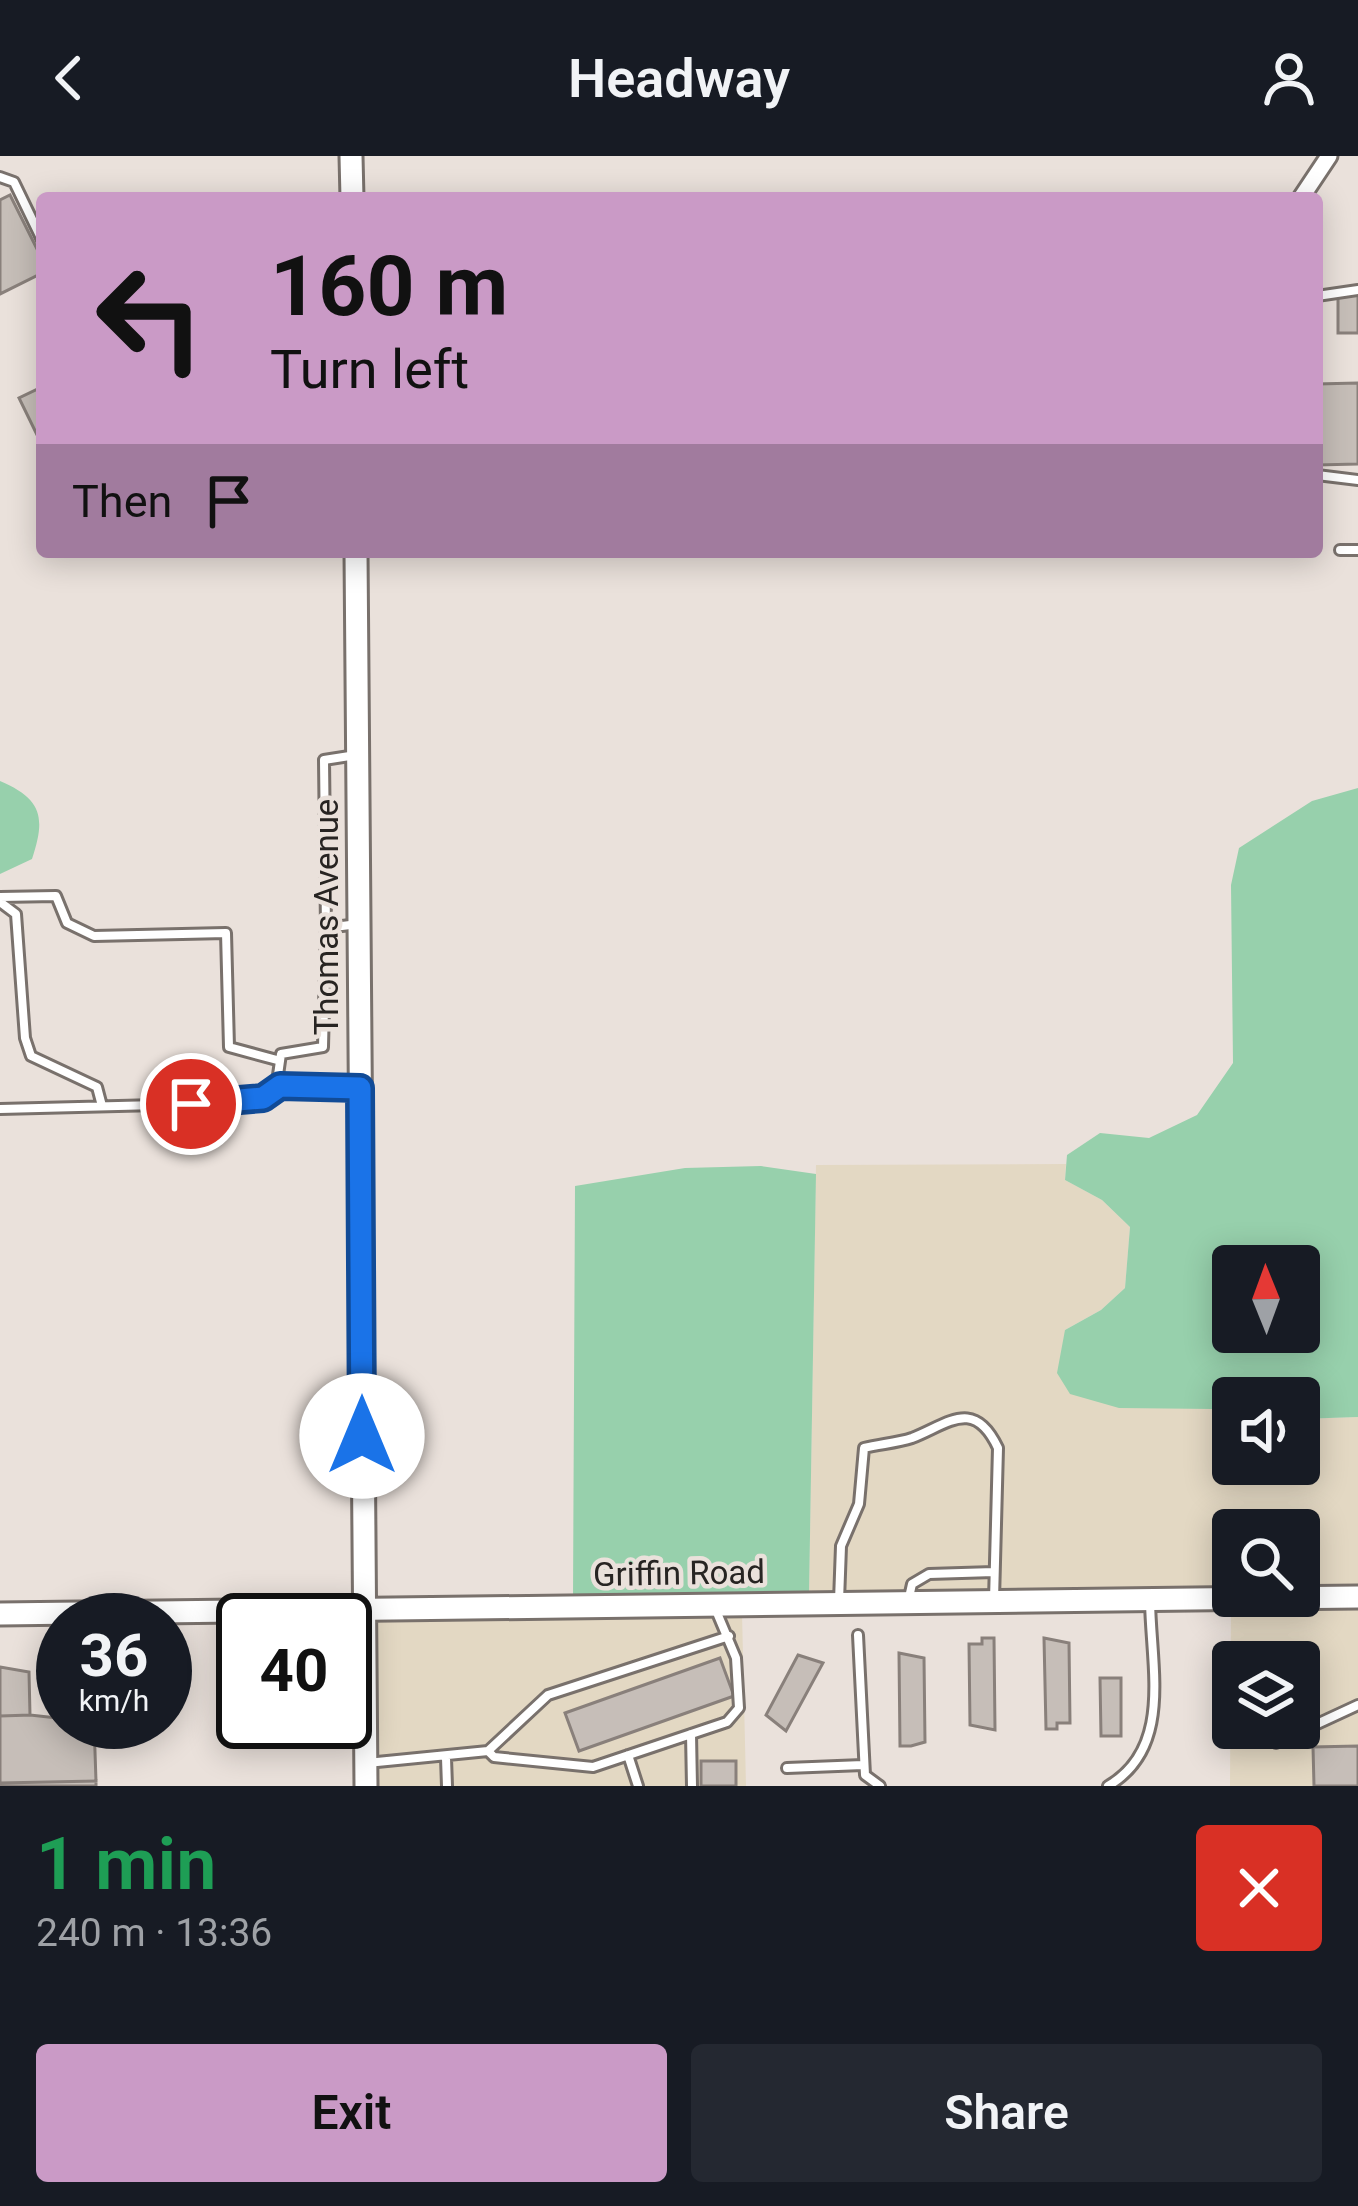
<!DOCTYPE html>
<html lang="en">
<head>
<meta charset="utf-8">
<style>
  :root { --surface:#171b24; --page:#242831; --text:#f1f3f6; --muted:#9ea1a6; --accent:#ca9ac6 }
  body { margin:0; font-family:Roboto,sans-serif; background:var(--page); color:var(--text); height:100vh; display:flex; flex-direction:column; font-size:45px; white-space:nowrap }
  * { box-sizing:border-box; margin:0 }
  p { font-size:39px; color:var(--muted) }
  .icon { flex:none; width:66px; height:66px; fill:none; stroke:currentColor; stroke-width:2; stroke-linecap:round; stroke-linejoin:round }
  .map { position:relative; height:1630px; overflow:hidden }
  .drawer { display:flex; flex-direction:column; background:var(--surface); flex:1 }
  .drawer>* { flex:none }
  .hud { position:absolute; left:36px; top:36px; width:1287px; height:366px; border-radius:12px; box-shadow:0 6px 30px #0003; background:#ca9ac6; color:#111; overflow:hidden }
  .needle { width:78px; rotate:359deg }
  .controls { position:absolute; left:1212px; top:1089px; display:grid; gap:24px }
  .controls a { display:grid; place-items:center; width:108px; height:108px; border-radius:12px; background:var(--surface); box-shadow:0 6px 30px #0003; font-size:60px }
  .speed { position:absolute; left:36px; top:1437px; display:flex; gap:24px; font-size:60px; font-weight:700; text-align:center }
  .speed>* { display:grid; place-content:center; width:156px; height:156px; border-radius:50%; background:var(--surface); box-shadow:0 6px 30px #0003; line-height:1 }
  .speed small { font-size:30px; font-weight:400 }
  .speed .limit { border:6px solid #111; border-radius:18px; background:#fff; color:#111 }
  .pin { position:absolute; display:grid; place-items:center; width:102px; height:102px; color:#fff; margin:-51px; border:6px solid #fff; border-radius:50%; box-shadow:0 3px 12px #0007 }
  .me { position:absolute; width:132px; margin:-66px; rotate:0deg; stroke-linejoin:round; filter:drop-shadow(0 0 9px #0008) }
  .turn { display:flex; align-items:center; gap:42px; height:252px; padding:0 36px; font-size:54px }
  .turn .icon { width:156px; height:156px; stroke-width:2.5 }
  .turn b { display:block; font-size:84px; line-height:102px }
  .then { display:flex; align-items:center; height:114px; padding:0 36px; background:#0003; gap:24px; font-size:45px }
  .round { display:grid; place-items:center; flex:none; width:126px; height:126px; border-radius:12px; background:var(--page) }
  .summary { display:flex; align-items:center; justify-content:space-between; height:204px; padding:0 36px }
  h1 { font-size:72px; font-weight:600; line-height:90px; color:#1e9e55 }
  .button { display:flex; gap:24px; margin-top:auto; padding:24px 36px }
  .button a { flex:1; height:138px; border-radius:12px; background:var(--accent); color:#111; font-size:48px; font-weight:600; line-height:138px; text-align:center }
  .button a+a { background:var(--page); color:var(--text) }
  header { display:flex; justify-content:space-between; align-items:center; height:156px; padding:0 36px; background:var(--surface); font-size:54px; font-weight:600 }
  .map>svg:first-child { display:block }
  .commercial { fill:#e3d8c3; fill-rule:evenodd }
  .green { fill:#97d0ac; fill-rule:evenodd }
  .building { fill:#c6beb8; stroke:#89807b; stroke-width:3 }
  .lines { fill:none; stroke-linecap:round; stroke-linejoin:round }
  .service-casing { stroke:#79716c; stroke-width:14 }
  .minor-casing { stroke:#79716c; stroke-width:21 }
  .tertiary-casing { stroke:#79716c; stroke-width:27 }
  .service { stroke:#fff; stroke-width:8 }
  .minor { stroke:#fff; stroke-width:15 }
  .tertiary { stroke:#fff; stroke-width:21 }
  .route-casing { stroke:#114b97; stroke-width:30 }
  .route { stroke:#1a73e8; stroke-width:21 }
  .labels { text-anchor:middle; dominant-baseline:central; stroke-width:9; stroke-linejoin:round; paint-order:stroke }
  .street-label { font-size:33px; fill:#272422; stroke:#eae1db }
</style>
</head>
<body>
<header><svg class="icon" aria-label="back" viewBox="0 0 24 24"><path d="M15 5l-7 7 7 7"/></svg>Headway<svg class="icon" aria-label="person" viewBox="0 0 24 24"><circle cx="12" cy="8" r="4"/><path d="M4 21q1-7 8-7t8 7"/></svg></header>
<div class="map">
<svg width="1358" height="1630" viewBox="0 0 1358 1630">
  <rect width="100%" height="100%" fill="#eae1db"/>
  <!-- commercial -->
  <path class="commercial" d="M1066 1008 1065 1024 1102 1044 1130 1071 1125 1132 1101 1154 1065 1174 1264 1242H1233V1308H1299V1263L1358 1261V1433L1299 1434V1374H1233V1435L809 1440 816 1009Z
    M1358 1450V1630H1230L1231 1451ZM1233 1506H1299V1572H1233Z
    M742 1457 746 1630H373L371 1462Z"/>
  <!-- green -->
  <path class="green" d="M0 625C42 643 46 661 32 703L0 718Z
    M1358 632V1261L1299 1263V1242H1264L1240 1231 1213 1253 1119 1252 1070 1238 1057 1217 1065 1174 1101 1154 1125 1132 1130 1071 1102 1044 1065 1024 1067 999 1100 977 1149 982 1197 959 1233 907 1231 729 1239 692 1312 645ZM1299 1110V1176H1233V1110Z
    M761 1010 816 1018 809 1440 573 1443 575 1030 685 1012Z"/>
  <!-- building -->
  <path class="building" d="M10 39 42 103V117L0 138V44Z
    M1358 137V177H1338V138Z
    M1358 227V308L1317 309V228Z
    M42 231V289L19 242Z
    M982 1482H994L995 1574 970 1569 969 1488H982Z
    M1044 1482 1069 1487 1070 1567H1057V1573H1046Z
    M899 1497 924 1502 925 1586 911 1590H900Z
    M798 1499 823 1507 786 1575 766 1559Z
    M720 1502 734 1540 579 1595 565 1557Z
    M0 1511 29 1516 30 1559 0 1560Z
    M1100 1522H1121V1580H1101Z
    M30 1559 94 1566 96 1625 0 1627V1560Z
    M1358 1590V1630H1314L1313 1591Z
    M701 1605H736V1630H701Z
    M96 1625V1630H0V1627Z"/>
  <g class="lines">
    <defs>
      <path id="service" d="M0 21 14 26 42 84
        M1317 140 1358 134
        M1317 319 1358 324
        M1340 394H1358
        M0 741 56 740 67 767 94 780 226 777 229 891 277 904
        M0 746 16 758 25 882 31 900 97 931 102 950
        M358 768 326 772 323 891 281 898 277 926 286 933 359 932
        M326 772 324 604 356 599
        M0 953 236 947 263 942 280 930
        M839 1445 841 1390 859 1348 864 1292C880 1288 897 1287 912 1282 948 1268 974 1241 998 1292L994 1444
        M908 1446 912 1428 929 1418 994 1416
        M858 1479 865 1619 880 1630
        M691 1578 692 1630
        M1276 1587 1358 1549
        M488 1595 548 1539 729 1480
        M628 1599 638 1630
        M446 1602 447 1630
        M367 1607 488 1595 494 1601 593 1611 727 1566 739 1552 736 1502 715 1452
        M787 1612 863 1609
        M1108 1630C1173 1592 1151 1512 1150 1445"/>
      <path id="minor" d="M1301 42 1329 0"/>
      <path id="tertiary" d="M351 0 352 42
        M356 396 366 1630
        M0 1458 1358 1441"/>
    </defs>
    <!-- service casing -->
    <use href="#service" class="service-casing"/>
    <!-- minor casing -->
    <use href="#minor" class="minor-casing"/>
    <!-- tertiary casing -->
    <use href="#tertiary" class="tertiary-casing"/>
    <!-- service -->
    <use href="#service" class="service"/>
    <!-- minor -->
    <use href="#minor" class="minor"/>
    <!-- tertiary -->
    <use href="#tertiary" class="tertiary"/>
  </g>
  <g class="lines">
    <defs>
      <path id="route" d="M191 948 263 942 280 930 360 932 362 1280"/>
    </defs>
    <!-- route casing -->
    <use href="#route" class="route-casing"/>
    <!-- route -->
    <use href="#route" class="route"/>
  </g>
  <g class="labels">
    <!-- street labels -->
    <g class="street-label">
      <text transform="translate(326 761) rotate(-90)">Thomas Avenue</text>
      <text transform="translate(679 1417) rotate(-1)">Griffin Road</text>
    </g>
  </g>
</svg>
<div class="controls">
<a><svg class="needle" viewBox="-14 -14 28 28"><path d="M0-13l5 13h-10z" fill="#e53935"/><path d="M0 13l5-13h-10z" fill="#9ea1a6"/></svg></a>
<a><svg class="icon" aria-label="sound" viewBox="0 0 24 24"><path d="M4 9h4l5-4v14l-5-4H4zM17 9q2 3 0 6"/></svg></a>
<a><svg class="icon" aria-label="search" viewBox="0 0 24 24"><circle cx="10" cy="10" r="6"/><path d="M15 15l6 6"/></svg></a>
<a><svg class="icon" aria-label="layers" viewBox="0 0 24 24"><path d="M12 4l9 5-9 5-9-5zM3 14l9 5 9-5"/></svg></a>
</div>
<div class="speed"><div>36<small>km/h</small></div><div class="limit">40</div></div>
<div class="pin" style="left:191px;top:948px;background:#d93025"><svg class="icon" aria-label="arrive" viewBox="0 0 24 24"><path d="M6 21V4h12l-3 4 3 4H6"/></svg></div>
<svg class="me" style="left:362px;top:1280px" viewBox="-20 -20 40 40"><circle r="19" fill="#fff"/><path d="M0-13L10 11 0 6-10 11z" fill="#1a73e8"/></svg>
<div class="hud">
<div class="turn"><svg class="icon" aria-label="left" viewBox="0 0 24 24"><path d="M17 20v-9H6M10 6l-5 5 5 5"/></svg><div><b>160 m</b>Turn left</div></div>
<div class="then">Then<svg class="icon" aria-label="arrive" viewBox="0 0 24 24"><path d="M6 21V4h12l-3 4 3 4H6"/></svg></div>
</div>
</div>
<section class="drawer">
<div class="summary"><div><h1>1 min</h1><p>240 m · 13:36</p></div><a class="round" style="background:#d93025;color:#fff"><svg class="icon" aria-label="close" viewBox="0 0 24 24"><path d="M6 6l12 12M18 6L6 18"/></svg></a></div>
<div class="button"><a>Exit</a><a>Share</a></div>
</section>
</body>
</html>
